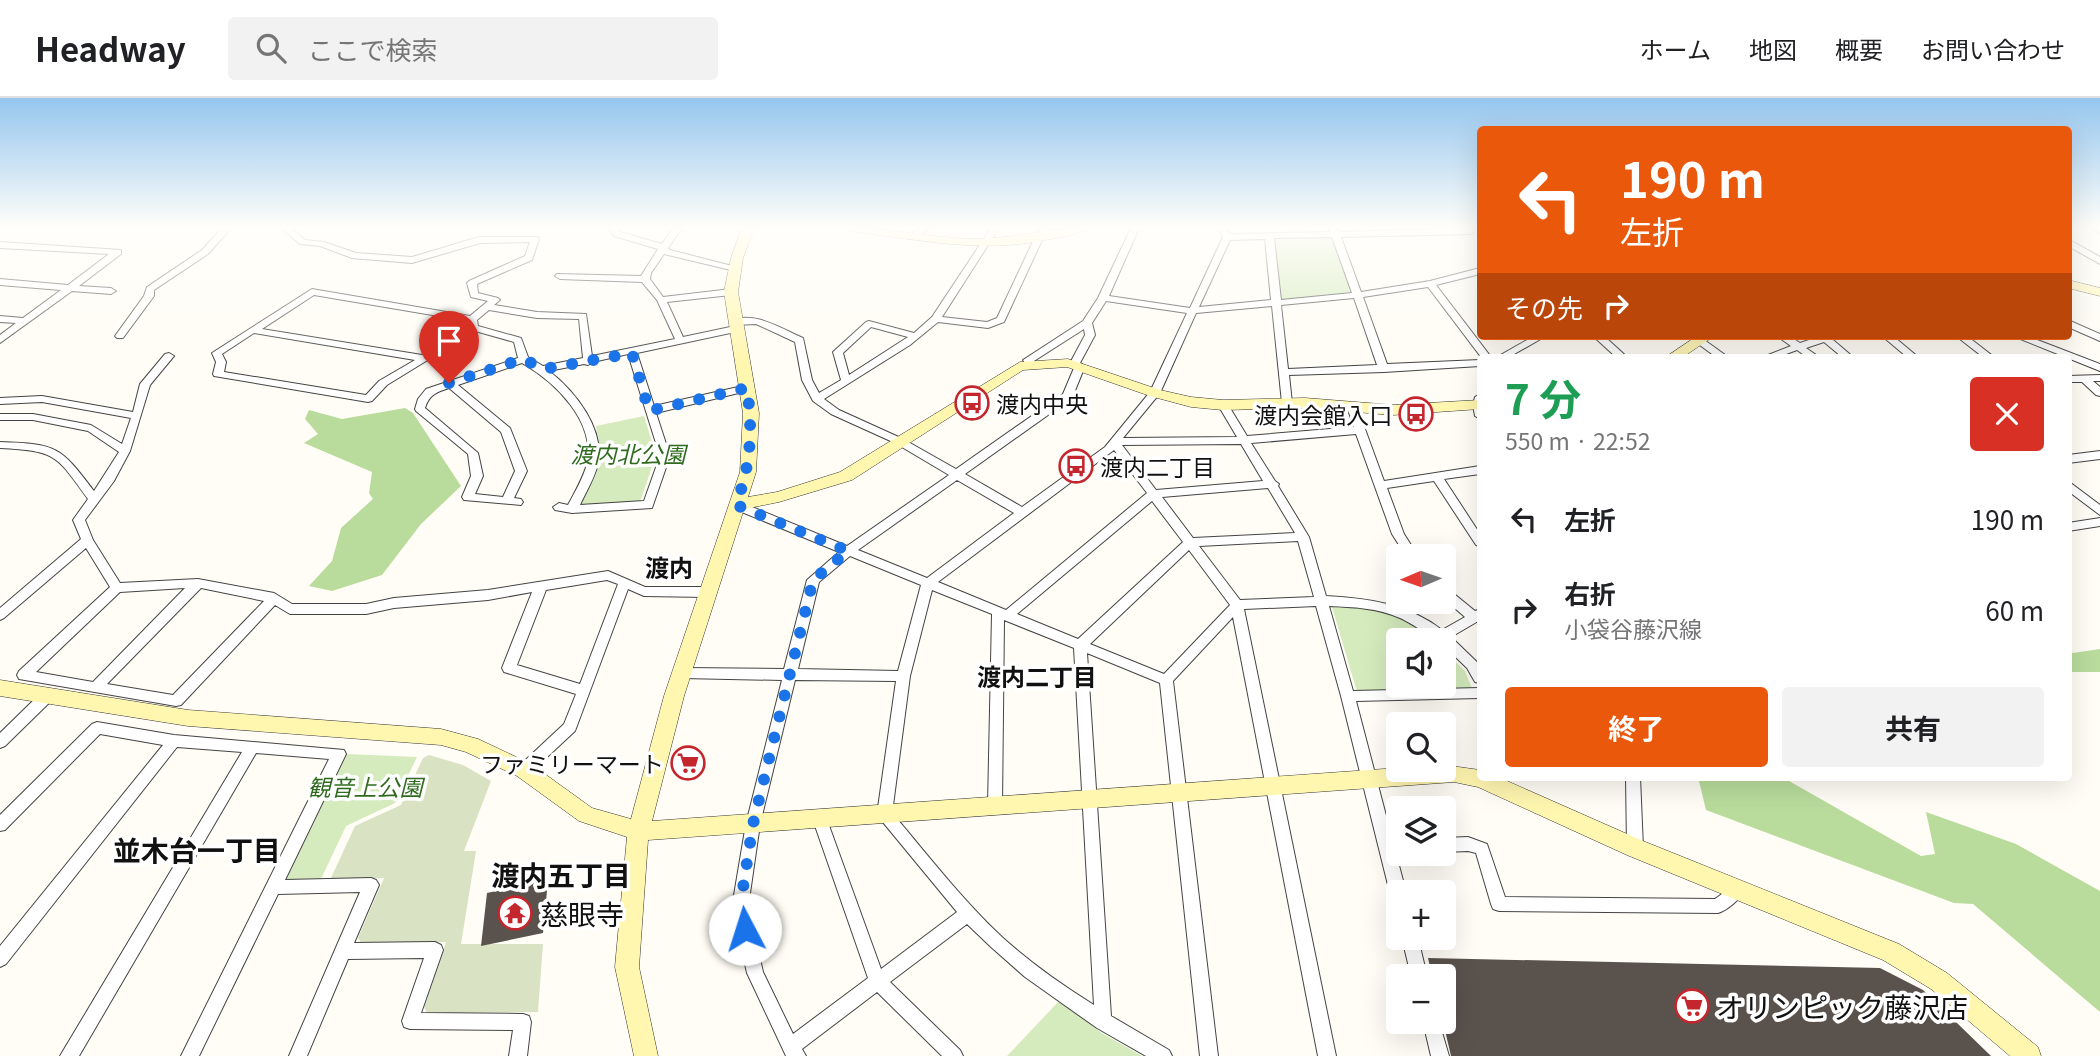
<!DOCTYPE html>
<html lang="ja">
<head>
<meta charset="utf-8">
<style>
  :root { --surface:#fff; --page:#f2f2f2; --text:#202124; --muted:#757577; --line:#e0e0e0; --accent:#ea580c }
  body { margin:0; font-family:Georgia,"Noto Sans JP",serif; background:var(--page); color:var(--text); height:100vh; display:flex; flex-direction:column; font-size:26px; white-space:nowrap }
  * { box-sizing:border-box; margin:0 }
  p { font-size:23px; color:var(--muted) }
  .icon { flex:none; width:38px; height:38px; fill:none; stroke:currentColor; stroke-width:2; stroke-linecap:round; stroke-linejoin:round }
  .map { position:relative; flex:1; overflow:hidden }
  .side { position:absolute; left:1477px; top:256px; width:595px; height:427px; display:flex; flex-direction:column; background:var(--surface); border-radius:7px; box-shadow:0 7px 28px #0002 }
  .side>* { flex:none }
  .top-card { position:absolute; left:1477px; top:28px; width:595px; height:214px; border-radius:7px; box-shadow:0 7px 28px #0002; background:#ea580c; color:#fff; overflow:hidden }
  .needle { width:46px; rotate:268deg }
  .fabs { position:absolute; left:1386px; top:446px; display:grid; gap:14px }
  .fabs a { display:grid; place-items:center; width:70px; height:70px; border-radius:7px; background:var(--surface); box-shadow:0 7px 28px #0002; font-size:35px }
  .pin { position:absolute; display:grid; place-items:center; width:60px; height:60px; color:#fff; margin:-72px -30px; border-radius:50% 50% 50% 0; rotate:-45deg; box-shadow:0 0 7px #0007 }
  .pin .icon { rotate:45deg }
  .me { position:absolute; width:77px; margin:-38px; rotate:355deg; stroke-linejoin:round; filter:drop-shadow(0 0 5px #0008) }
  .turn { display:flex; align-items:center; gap:24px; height:147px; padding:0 28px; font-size:32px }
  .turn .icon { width:91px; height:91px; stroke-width:2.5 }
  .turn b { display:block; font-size:49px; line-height:60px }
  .then { display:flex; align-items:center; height:66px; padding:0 28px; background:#0003; gap:14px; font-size:26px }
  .round { display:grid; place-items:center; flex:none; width:74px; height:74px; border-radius:7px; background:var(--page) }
  .head { display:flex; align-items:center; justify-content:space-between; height:119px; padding:0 28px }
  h1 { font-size:42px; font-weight:700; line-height:52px; color:#1e9e55 }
  .cta { display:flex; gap:14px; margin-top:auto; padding:14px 28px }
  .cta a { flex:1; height:80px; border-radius:7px; background:var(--accent); color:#fff; font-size:28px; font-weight:700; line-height:80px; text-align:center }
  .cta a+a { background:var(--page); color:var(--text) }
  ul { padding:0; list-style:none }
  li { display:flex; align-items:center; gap:21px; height:91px; padding:0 28px }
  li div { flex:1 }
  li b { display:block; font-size:26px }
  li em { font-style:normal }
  header { display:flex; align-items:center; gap:42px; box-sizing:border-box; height:98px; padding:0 35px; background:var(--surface); border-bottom:2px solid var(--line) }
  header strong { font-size:33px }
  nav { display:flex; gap:38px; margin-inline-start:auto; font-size:24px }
  .search { width:490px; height:63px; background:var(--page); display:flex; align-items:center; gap:18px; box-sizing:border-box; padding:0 24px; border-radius:7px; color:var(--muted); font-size:26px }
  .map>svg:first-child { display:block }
  .green { fill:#d5ebbd }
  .forest { fill:#b9dc9c }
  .cemetery { fill:#d9e3c4 }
  .building { fill:#5a524d }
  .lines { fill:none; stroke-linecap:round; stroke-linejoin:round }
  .street-casing { stroke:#444; stroke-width:2 }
  .secondary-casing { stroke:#333; stroke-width:1 }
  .street { fill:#fff; fill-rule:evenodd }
  .secondary { fill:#fff6b0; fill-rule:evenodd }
  .route { stroke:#1a73e8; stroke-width:12; stroke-dasharray:0 21.6 }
  .labels { text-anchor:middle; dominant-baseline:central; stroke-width:7; stroke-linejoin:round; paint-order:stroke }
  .poi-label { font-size:23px; fill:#111; stroke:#fff; text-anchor:start }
  .park-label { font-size:23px; font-style:italic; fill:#2f6b1f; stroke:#fff }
  .neighbourhood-label { font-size:24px; font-weight:bold; fill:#111; stroke:#fff }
  .near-neighbourhood-label { font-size:28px; font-weight:bold; fill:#111; stroke:#fff }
  .near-poi-label { font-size:28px; fill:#111; stroke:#fff; text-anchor:start }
</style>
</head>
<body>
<header>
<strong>Headway</strong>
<div class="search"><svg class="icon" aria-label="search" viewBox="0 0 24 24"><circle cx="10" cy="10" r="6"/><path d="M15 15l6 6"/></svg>ここで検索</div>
<nav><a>ホーム</a><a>地図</a><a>概要</a><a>お問い合わせ</a></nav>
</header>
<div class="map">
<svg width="2100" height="958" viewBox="0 0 2100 958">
  <rect width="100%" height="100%" fill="#fffdf5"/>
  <!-- green -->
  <path class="green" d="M1332 139 1351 194 1280 202 1274 141Z
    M644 318 656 357 640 404 581 407 602 359 596 328Z
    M1332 509C1375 510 1400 511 1434 542H1398V588H1444V552L1465 573 1473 593 1357 594Z
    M347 656 417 659 395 705 346 728 321 781 286 782Z
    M1061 901 1100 934 1142 958H1007Z"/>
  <!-- forest -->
  <path class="forest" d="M405 310 413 315 461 388 421 426 382 477 332 493 309 488 332 463 341 430 373 401 369 395 372 374 304 345 318 336 305 321 309 312 342 321Z
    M2100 551V574H2069V552L2073 555Z
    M1698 679H1782L1921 758 1935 756 1926 714 2016 746 2100 793V914L1973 806 1954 805 1706 712Z"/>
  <!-- cemetery -->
  <path class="cemetery" d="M429 657 463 667 491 683 464 753H476L461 846H543L538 914 427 915 424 909 446 844 362 846 358 840 384 780 330 782 355 728 401 707 423 660Z"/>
  <!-- building -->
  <path class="building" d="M548 782 543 835 481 848 487 795Z
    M1428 860 1880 870 1923 892 1991 958H1451L1444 928V878H1432Z"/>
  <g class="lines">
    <defs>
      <path id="street" d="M222 130H231L208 156 154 192V198L123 240H117L115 238 144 198 147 189 202 152Z
        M281 130H291L305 142 324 144 356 155 412 159 479 139H538L539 141 532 162 477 186 478 195 498 200 500 202 494 207 537 214 586 216 592 258 675 241 657 202 642 184 560 181 555 178 557 176 641 178 658 151 614 138 609 130H618L620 134 662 146 673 130H682L668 150 670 152 740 170 735 173 664 156 651 175 650 181 663 199 731 191 736 194 731 197 667 204 683 239 735 228 740 231 735 234 637 255 654 308 747 287 752 290 751 292 656 315 670 358 652 410 572 415 555 412 553 409 559 405 568 407C575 394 583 380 587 366 596 323 555 284 522 265L458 287 510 330 527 373 514 400 521 401 523 404 521 407 464 402 462 399 471 378 468 356 416 313 415 311 418 301 426 291 518 260 514 244 475 233 387 287 372 303 368 304 214 278 213 276 216 264 212 255 312 191 470 218 488 203 471 199 467 185 469 183 525 158 530 144 480 145 412 165 352 160 320 148 300 146ZM314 197 468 223 469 229 422 257 262 231ZM489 212 537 220 579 221 583 260 543 268 528 259 521 240 478 228 477 222ZM254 235 415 262 379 283 366 297 224 274 226 264 222 256ZM628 256 660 358 644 403 580 407C586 394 594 381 598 366 605 331 575 293 549 273L584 266 588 267 593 264ZM449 290 501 334 515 373 503 399 475 396 483 378 478 355 425 310C429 297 436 294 449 290Z
        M920 130H930L915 141H909V137Z
        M991 130H999L942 219 987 224 997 220 1035 139 1042 130H1051L1043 140 1004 224 988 230 938 224 910 247 824 301 839 312 903 341 956 371 1063 296 1074 270 1069 267 1085 237 1084 231 1034 263 1036 266 1035 268H1027L1023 262 1083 223 1098 200 1131 130H1139L1109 198 1190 210 1223 139 1218 130H1226L1230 136 1330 134 1329 130H1337L1339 134 1471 130 1475 133 1471 136 1341 139 1361 194 1430 183 1480 170V176L1436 187 1491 259H1481L1428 189 1363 199 1387 266 1480 262V268L1384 274 1289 277 1292 305 1287 308 1282 305 1272 208 1196 215 1160 295 1123 340 1237 339 1218 307 1223 304 1227 305 1247 338 1354 329 1347 309 1352 306 1357 309 1384 383 1480 368V376L1444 381 1480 436V448L1476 447 1434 383 1387 390 1404 436 1418 458H1406L1392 436 1356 336 1251 345 1275 383 1279 386 1278 388 1309 439 1326 498C1367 500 1409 506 1442 532L1465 519 1444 501V490L1448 491 1475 513 1480 511V522L1451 539 1480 567V585L1475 584 1467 570 1444 548V542C1434 542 1412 525 1400 520 1378 510 1353 509 1329 508L1353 593 1480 590V600L1356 603 1406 794H1398V802L1393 800 1390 795 1341 598 1316 508 1244 511 1336 958H1318L1233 519 1173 583 1218 958H1200L1160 585 1087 555 1111 918 1169 952 1172 958H1146L1097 930 1025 879 991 849 967 826 890 884 960 952 963 958H942L877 894 802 951 806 958H786L747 875 732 809 746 726 782 582 682 580 677 579 675 575 677 571 682 570 784 571 807 482 839 454 732 410 730 407 732 404H740L847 448 949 377 895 345 831 316 813 303 802 282 795 244 756 226 735 227 730 224C752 211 782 231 803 240L812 282 819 295 841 282 833 254 866 224 869 223 914 235 932 219ZM1332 139 1352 195 1281 202 1274 140ZM1265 141 1271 202 1199 209 1230 142ZM1354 200 1377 267 1288 271 1281 207ZM1106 203 1187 215 1150 294 1105 349 1022 409 965 376 1072 300 1085 268 1080 265 1095 237 1092 225ZM871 229 908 239 849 277 843 255ZM1241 346 1263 383 1156 392 1122 347ZM1114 352 1147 395 1006 512 938 484ZM957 382 1014 415 927 480 858 452ZM1268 390 1295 435 1193 440 1162 399ZM1152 403 1183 444 1078 541 1017 516ZM1298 443 1314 499 1240 502 1199 448ZM1189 452 1230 507 1164 576 1090 546ZM850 458 921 487 898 573 798 571 819 484ZM932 492 992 516 988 707 990 711 995 713 1000 711 1002 707 1004 522 1074 550 1094 907C1062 887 1031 865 1003 840 962 802 928 757 892 715L910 578ZM795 582 896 583 877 717 957 814 881 871 827 722 825 717 820 716 815 717 813 722 868 880 793 936 763 874 748 809 760 726Z
        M2093 130H2100V136Z
        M2068 141 2100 159V166L2068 148Z
        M0 144 121 152V156L79 188 111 190 116 193 111 196 72 193 0 245V237L16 225 0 224V218L23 220 61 192 0 187V181L68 187 109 156 0 150Z
        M2068 222 2100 236V243L2068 229Z
        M1534 238H1546L1509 259H1497Z
        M1593 238H1604L1627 259H1616Z
        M1777 238H1789L1800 245 1821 238H1836L1832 241 1853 259H1842L1824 244 1806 250 1819 259H1807L1797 252 1778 259H1763L1791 248Z
        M1882 238H1893L1918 259H1907Z
        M1956 238H1967L1994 259H1983Z
        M2013 238H2027L2100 266V273Z
        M1700 240 1703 241 1728 259H1716L1697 245 1695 243Z
        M169 255 174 258 150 287 130 353 114 383 85 422 93 442 120 485 198 481 274 495 292 506H366L394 500 488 492 608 473 645 489H707L713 494 707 499 644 498 628 491 575 633 529 676 524 678 519 676 517 672 519 668 564 626 576 596 504 574 502 570 532 494 488 502 394 510 366 516H290L275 507 181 607 176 608 19 581 17 577 19 573 110 489 86 450 4 520 0 522V510L81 441 73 422 88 401C56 357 57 353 0 350V344C57 346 60 348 94 393L119 354 88 333 33 322H0V316H33L91 327 122 346 131 320 42 304 0 306V300L42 298 133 314 140 286 165 256ZM607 482 618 486 580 586 517 567 546 492ZM185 490 93 584 36 574 120 494ZM201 490 264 503 173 597 107 586Z
        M2100 277V283H2093L2100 289V298L2096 297 2082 284H2068V278Z
        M1480 296V321L1475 318 1473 307 1475 299Z
        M2100 353V361L2068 365V357Z
        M2068 383 2100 407V417L2068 393Z
        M2100 420V428L2068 433V425Z
        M47 593 52 594 54 598 52 602 5 648 0 650V635L42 594Z
        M97 624 174 637 344 652 346 656 285 782 371 780 376 782 379 787 354 845 435 844 441 847 443 852 421 915 523 916 529 918 531 924 527 958H509L513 932 410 931 404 929 402 923 424 860 348 861 307 958H289L360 794 278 796 199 958H181L329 661 256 655 79 958H60L242 654 177 649 6 866 0 869V848L163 647 100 636 5 732 0 733V717L92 626Z
        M1626 679H1640L1643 750 1640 755 1635 757 1630 755 1627 750Z
        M1468 739 1487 746 1505 799 1715 801 1737 785 1742 787 1745 792C1740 801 1728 812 1718 815L1499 813 1493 811 1491 806 1476 755 1468 753 1444 754V740Z
        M1402 840H1418L1427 878H1411Z
        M1423 924H1439L1449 958H1431Z"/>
      <path id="secondary" d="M742 130H754L743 160 738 194 759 315 756 374 748 399 777 394 840 374 1020 264 1068 261 1160 292 1191 299 1223 302 1305 300 1393 307 1480 302V311L1393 317 1305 310 1223 312 1191 309 1150 298 1067 269 1023 272 852 382 779 404 744 411 684 598 652 723 1398 670 1444 672V667L1480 672V679H1498L1643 743 1899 846 1947 875 2038 949 2041 958H2010L1931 891 1883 862 1627 757 1478 689 1454 684 648 742 639 869 658 958H634L615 869 627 739 579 723 517 678 466 654 441 647 188 628 0 598V582L188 612 441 631 478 641 531 666 592 710 631 721 664 598 740 374 743 315 724 194 731 160Z
        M850 130C892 130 932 140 973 141 1012 141 1048 130 1086 130 1077 137 1062 139 1050 141 984 156 922 142 856 134Z
        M2068 182 2100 190V198L2068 190Z
        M1697 238H1714L1683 259H1666Z"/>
    </defs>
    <!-- street casing -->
    <use href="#street" class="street-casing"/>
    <!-- secondary casing -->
    <use href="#secondary" class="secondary-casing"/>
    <!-- street -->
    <use href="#street" class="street"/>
    <!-- secondary -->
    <use href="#secondary" class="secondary"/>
  </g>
  <!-- sky -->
  <linearGradient id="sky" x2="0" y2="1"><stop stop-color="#95c6ee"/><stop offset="0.49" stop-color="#fffefa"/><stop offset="1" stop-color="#fffefa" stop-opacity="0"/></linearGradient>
  <rect width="2100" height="264" fill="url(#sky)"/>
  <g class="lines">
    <!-- route -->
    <path class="route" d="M449 285 523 261 544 271 632 255 649 313 747 290C753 334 751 365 736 407L848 453 813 482 753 726 740 809 745 831"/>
  </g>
  <!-- icons -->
  <defs>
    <symbol id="bus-ring" viewBox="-11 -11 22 22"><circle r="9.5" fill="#fff" stroke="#c4262e" stroke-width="1.5"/><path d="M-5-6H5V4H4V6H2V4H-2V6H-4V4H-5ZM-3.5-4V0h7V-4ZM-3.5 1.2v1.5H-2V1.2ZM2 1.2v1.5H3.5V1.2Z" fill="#c4262e"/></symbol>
    <symbol id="supermarket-ring" viewBox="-11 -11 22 22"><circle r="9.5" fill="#fff" stroke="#c4262e" stroke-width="1.5"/><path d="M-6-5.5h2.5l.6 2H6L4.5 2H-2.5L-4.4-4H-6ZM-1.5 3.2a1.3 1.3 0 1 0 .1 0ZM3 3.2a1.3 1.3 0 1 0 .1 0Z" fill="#c4262e"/></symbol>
    <symbol id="temple-ring" viewBox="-11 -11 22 22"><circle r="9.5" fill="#fff" stroke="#c4262e" stroke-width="1.5"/><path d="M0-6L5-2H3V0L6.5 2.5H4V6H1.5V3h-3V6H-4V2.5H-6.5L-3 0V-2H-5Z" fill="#c4262e"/></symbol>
  </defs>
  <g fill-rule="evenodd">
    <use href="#bus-ring" x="953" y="286" width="38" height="38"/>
    <use href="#bus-ring" x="1397" y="297" width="38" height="38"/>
    <use href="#bus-ring" x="1057" y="349" width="38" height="38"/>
    <use href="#supermarket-ring" x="669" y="646" width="38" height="38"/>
    <use href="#temple-ring" x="496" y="796" width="38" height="38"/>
    <use href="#supermarket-ring" x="1673" y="889" width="38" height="38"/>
  </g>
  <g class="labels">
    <!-- poi labels -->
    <g class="poi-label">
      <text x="996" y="305">渡内中央</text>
      <text x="1392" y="316" text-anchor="end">渡内会館入口</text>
      <text x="1100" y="368">渡内二丁目</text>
      <text x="664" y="665" text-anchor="end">ファミリーマート</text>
    </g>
    <!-- park labels -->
    <g class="park-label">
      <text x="628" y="355">渡内北公園</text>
      <text x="365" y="688">観音上公園</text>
    </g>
    <!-- neighbourhood labels -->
    <g class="neighbourhood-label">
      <text x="669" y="468">渡内</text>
      <text x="1037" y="577">渡内二丁目</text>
    </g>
    <!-- near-neighbourhood labels -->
    <g class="near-neighbourhood-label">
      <text x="197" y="751">並木台一丁目</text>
      <text x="561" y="776">渡内五丁目</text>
    </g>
    <!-- near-poi labels -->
    <g class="near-poi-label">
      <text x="540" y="815">慈眼寺</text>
      <text x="1716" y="908">オリンピック藤沢店</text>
    </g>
  </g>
</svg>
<div class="fabs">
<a><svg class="needle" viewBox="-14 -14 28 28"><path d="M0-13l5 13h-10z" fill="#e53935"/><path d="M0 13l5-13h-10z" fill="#757577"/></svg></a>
<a><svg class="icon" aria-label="sound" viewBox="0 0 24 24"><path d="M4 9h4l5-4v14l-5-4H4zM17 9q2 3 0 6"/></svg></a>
<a><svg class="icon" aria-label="search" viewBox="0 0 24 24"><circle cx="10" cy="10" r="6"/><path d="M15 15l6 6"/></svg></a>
<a><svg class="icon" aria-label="layers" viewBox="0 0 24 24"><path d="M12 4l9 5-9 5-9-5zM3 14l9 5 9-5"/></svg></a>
<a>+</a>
<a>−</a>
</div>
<div class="pin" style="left:449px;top:285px;background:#d93025"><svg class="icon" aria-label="arrive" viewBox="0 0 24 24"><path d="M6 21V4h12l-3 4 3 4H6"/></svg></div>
<svg class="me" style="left:745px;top:831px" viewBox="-20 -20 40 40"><circle r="19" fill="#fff"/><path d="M0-13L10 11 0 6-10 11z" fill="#1a73e8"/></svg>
<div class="top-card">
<div class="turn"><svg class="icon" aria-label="left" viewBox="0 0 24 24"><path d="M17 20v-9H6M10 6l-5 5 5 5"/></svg><div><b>190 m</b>左折</div></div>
<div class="then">その先<svg class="icon" aria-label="right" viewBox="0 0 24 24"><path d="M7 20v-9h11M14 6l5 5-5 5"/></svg></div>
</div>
<section class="side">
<div class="head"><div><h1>7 分</h1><p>550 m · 22:52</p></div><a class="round" style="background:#d93025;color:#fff"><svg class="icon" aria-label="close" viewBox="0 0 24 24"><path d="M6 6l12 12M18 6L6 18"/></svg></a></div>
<ul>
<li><svg class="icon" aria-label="left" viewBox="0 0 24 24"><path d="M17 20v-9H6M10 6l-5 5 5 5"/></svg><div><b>左折</b></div><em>190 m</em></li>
<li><svg class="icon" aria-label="right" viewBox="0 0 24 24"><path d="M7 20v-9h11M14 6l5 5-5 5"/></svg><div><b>右折</b><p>小袋谷藤沢線</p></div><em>60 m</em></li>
</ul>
<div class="cta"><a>終了</a><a>共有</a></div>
</section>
</div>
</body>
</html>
